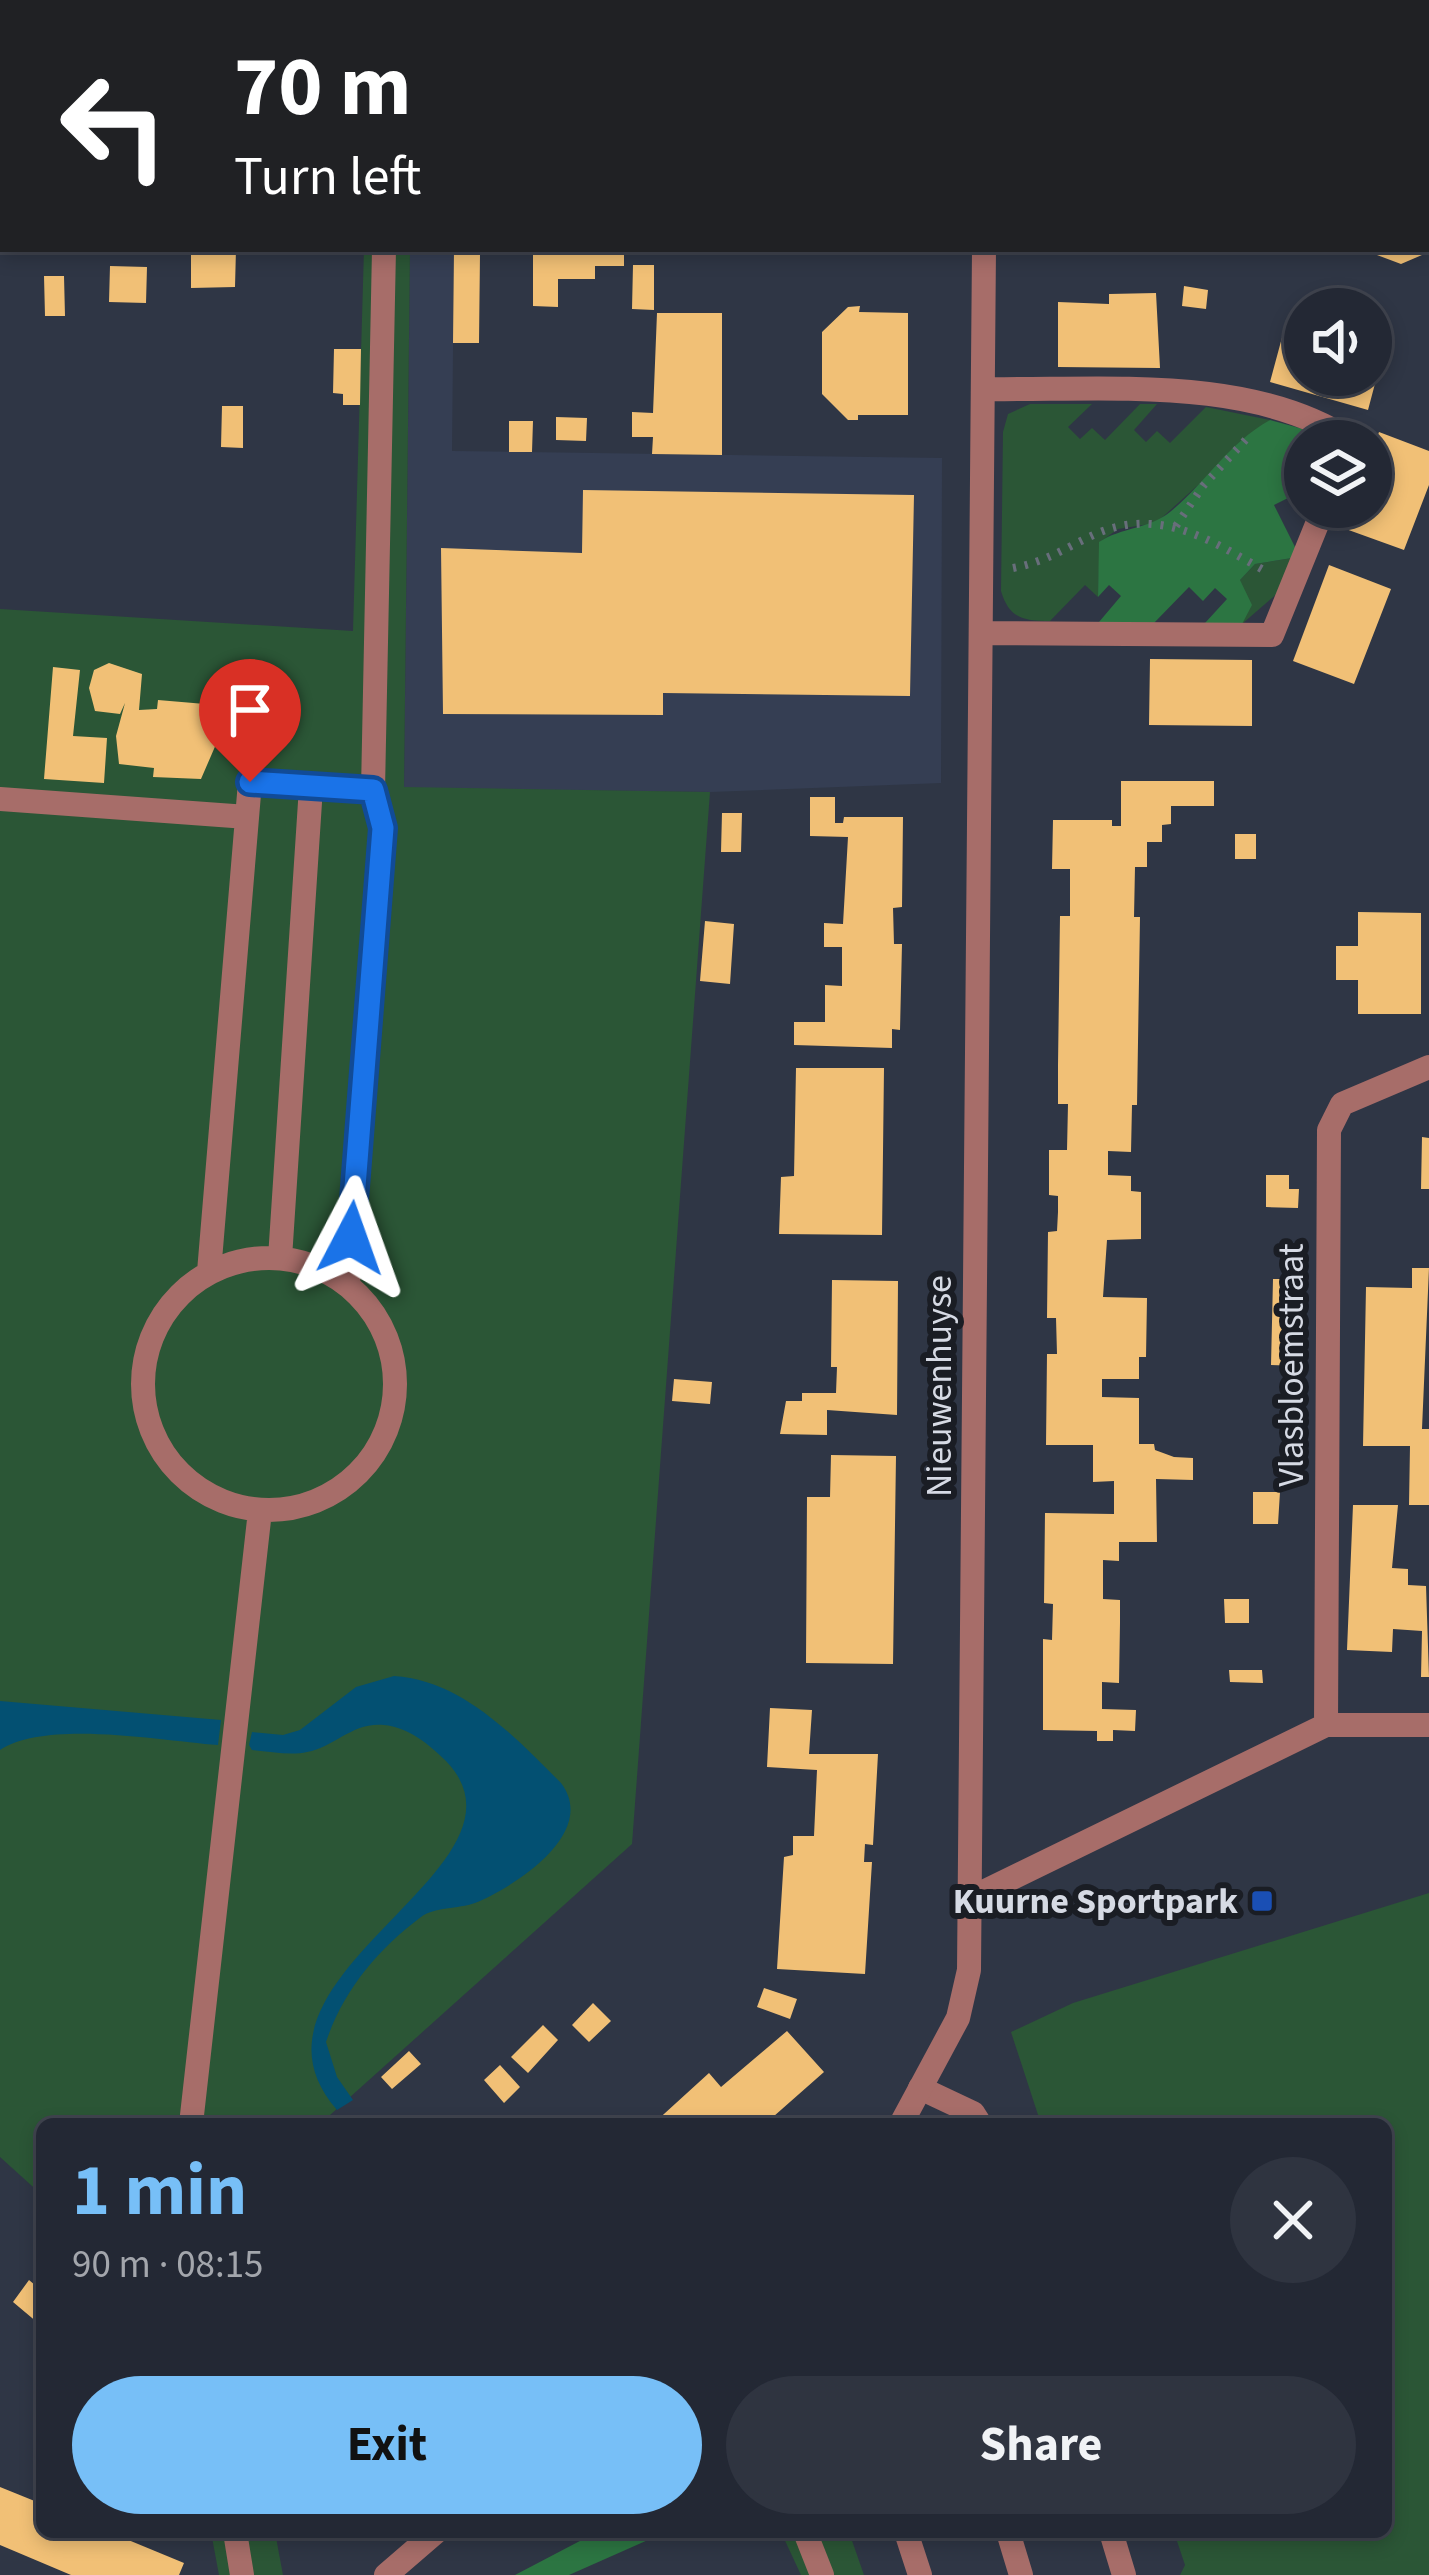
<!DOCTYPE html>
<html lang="en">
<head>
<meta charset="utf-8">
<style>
  :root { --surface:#232834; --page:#2f3440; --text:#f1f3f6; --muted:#a3a6ac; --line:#40444f; --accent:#77bff7 }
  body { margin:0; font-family:"Source Sans 3",sans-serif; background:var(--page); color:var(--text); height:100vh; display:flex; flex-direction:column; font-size:45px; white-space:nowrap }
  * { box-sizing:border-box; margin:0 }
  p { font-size:39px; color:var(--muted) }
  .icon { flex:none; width:66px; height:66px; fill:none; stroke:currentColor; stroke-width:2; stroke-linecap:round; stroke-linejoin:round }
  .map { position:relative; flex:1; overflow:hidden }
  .details { position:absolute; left:36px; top:2118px; width:1356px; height:420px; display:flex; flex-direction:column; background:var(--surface); border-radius:18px; box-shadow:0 6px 18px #0003,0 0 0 3px var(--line) }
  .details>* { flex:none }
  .guide { position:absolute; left:0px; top:0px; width:1431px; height:252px; box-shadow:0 6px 18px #0003,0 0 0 3px var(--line); background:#202124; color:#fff; overflow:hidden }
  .controls { position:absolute; left:1284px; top:288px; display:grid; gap:24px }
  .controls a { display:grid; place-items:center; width:108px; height:108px; border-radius:50%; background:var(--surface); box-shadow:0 6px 18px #0003,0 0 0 3px var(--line); font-size:60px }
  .pin { position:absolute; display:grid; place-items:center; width:102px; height:102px; color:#fff; margin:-123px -51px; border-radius:50% 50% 50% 0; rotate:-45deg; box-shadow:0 0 12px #0007 }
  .pin .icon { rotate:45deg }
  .me { position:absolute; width:132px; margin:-66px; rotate:4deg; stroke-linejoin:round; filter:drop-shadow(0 0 9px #0008) }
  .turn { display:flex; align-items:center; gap:42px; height:252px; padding:0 36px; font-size:54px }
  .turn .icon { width:156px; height:156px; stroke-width:2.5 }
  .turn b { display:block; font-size:84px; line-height:102px }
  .round { display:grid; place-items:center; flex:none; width:126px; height:126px; border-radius:63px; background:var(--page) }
  .summary { display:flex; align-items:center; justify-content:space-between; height:204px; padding:0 36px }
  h1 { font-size:72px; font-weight:700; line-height:90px; color:var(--accent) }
  .action { display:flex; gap:24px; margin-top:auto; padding:24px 36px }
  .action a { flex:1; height:138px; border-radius:72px; background:var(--accent); color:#111; font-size:48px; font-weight:700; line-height:138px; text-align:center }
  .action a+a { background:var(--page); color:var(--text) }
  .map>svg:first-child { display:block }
  .built { fill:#353e53 }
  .green { fill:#2b5636 }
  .forest { fill:#2c7542 }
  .water { fill:#035072 }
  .building { fill:#f1c076 }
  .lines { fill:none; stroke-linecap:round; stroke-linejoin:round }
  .path { stroke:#686e7b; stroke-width:8; stroke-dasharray:3 9; stroke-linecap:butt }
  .lane { stroke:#a76d69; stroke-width:24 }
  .street { stroke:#a76d69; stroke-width:24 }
  .route-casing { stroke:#114b97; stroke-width:30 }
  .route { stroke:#1a73e8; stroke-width:21 }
  .transit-dot { fill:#1a4fb4; stroke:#1a1d24; stroke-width:4.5 }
  .labels { text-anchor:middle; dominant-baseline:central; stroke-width:12; stroke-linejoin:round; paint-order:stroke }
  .street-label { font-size:36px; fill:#d6dae4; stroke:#1a1d24 }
  .poi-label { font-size:36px; font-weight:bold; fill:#d6dae4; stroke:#1a1d24; text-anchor:end }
</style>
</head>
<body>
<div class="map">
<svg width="1429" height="2575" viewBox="0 0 1429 2575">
  <rect width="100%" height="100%" fill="#2f3645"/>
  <!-- built -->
  <path class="built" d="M410 249H454L452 451 942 458 941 783 710 792 404 788Z"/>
  <!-- green -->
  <path class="green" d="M364 249H410L404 787 710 792 632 1844 320 2124H42V2195L0 2157V609L353 631Z
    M1030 404H1092L1068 427 1080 439 1092 428 1105 440 1140 404H1157L1134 430 1146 442 1157 431 1170 443 1206 407 1270 420 1156 523 1118 529 1100 542 1098 597 1085 585 1050 621C1023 621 1009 618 1001 591L1003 432 1008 414Z
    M1292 558 1280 591 1242 624 1240 580 1255 564Z
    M1429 1893V2575H1180L1185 2565 1174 2532H1386V2124H1041L1011 2032 1073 2003Z
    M211 2532H275L283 2575H219Z
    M781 2532H849L864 2575H801Z"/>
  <!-- forest -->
  <path class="forest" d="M1270 420 1303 429 1313 441H1305V488L1297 474 1283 481 1290 497 1274 505 1296 549 1292 558 1255 564 1240 580 1252 605 1242 624 1205 623 1227 599 1215 588 1203 601 1189 587 1154 623 1099 622 1121 596 1109 585 1098 597 1099 542C1122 527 1149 529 1170 512 1206 483 1227 444 1270 420Z
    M597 2532 657 2536 569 2575H515Z"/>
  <!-- water -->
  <path class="water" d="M394 1676C462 1680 515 1737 561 1783 599 1833 514 1887 475 1903 458 1909 434 1907 421 1917 377 1950 343 1991 326 2042L337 2077 353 2100 337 2110C220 1976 549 1868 446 1761 430 1745 408 1727 384 1725 352 1722 335 1747 307 1752 290 1756 269 1751 252 1750L249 1745 252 1732 283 1735 300 1730 356 1687Z
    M0 1701 221 1720 218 1745C163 1741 46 1719 0 1750Z"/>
  <!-- building -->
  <path class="building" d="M191 249H236L235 287 191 288Z
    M454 249H509V254H480L479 343H453Z
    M533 249H624V266H595V279H558V307L533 306Z
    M1361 249H1429V252L1401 264Z
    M633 265H654V310L632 309Z
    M110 266 147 267 146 303 109 302Z
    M44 276H64L65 316H45Z
    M1184 286 1208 290 1206 309 1182 306Z
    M1156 293 1160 368 1058 367V302L1109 304V294Z
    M860 306 859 312 908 313V415H858V420H848L822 394V332L848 307Z
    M657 313H722V455L652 454 653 437H632V412L653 413Z
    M1287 319 1305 324V375H1371V342L1385 346 1368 410 1270 382Z
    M334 349H361L360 405H343V394L333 393Z
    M222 406H243V448L221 447Z
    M556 417 587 418 586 441 556 440Z
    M509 421H533L532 452H509Z
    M1379 432 1429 451V485L1404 550 1343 528 1351 507H1371V454Z
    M583 490 914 495 910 696 663 693V715L443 714 441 548 582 553Z
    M1329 565 1391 589 1354 684 1293 661Z
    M1150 659 1252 660V726L1149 725Z
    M109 663 142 674 139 710 157 709 158 700 205 704 217 742 201 779 153 777 154 768 119 764 116 736 125 703 120 714 95 711 89 688 94 670Z
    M53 667 80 670 73 736 107 738 104 783 44 779Z
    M1121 781H1214V806H1171V824L1162 825V842H1147V867H1135L1134 917H1140L1137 1105H1132L1131 1152 1108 1151V1175L1131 1176V1191L1141 1192V1239L1107 1240 1103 1297 1147 1298 1146 1357H1139V1379H1102V1397L1139 1398V1444H1154L1155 1450 1174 1457 1193 1458V1480L1156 1479 1157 1542H1119V1561L1103 1560V1599L1120 1600V1623L1119 1683 1102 1682V1709L1136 1710 1135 1731 1113 1730V1741H1097V1731L1043 1730V1639L1052 1640 1053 1604 1044 1603 1045 1513 1114 1514V1481L1093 1482V1445H1046L1047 1354H1057L1056 1318H1047L1048 1232 1057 1231 1058 1212V1196L1049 1195V1150H1067L1068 1104H1058V1065L1060 916H1070V869H1052L1053 820H1112V826H1121Z
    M810 797H835V823H843L844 817H903L902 907 893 908 894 944H902L900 1030 892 1029V1048L794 1045V1022H825V985L842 986V947H824V923L843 924 848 837 810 836Z
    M722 813H742L741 852H721Z
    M1235 834H1256V859H1235Z
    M1358 912 1421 913V1014H1358V980H1336V946H1358Z
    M705 921 734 924 730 984 700 981Z
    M796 1068H884L882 1235 779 1234 781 1177 794 1176Z
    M1422 1137 1429 1138V1189H1421Z
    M1266 1175H1289V1189H1299L1298 1208 1266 1207Z
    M1412 1268H1429L1422 1429H1429V1505H1409L1410 1446H1363L1366 1287 1412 1288Z
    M1273 1279H1301L1299 1366 1271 1365Z
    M832 1280 898 1281 897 1415 827 1410V1435L780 1434 786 1401H802V1393H836L837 1367H831Z
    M674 1379 712 1382 710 1404 672 1401Z
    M831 1455 896 1456 893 1664 806 1663 807 1497H830Z
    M1253 1492H1280L1278 1524H1253Z
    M1353 1505H1398L1392 1568 1408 1569V1585L1426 1586 1429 1677H1421L1422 1631 1393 1629 1392 1652 1347 1650Z
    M1224 1599H1249V1623H1225Z
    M1229 1670H1262L1263 1683 1230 1682Z
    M770 1708 812 1710 809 1754H878L873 1845 865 1844 864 1862H872L865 1974 777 1969 784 1857 793 1855V1836H814L817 1770 767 1767Z
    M764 1988 797 1999 790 2019 757 2007Z
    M593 2003 611 2021 589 2042 572 2025Z
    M543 2025 558 2040 528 2073 511 2057Z
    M787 2031 824 2072 765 2124H653L709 2073 721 2087Z
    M409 2051 421 2064 392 2089 381 2077Z
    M500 2065 520 2087 504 2103 484 2080Z
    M29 2280 42 2291 38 2323 13 2302Z
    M0 2487 42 2504V2532H109L184 2563 179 2575H71L0 2545Z"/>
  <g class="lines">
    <!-- path -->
    <path class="path" d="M1172 0V3
      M1176 526 1203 486 1251 434
      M1013 568C1049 561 1066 547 1098 533 1161 507 1212 541 1265 571"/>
    <!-- lane -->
    <path class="lane" d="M0 799 247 817
      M143 1384a126 126 0 1 1 252 0a126 126 0 1 1-252 0Z
      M280 1258 311 787
      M209 1272 250 782 373 790
      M348 1284 383 828 373 790 384 249
      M920 2088 973 2113 980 2124
      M191 2124 260 1511
      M235 2532 242 2575
      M805 2532 822 2575
      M906 2532 920 2575
      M1008 2532 1021 2575
      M1111 2532 1124 2575"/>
    <!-- street -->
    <path class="street" d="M1428 37H1429
      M0 98H3
      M1428 101H1429
      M983 389C1100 391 1250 374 1351 441
      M981 633 1272 635 1324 507
      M1326 1725 1329 1130 1342 1104 1429 1067
      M971 1898 1326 1725H1429
      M901 2124 958 2018 969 1970 984 249
      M386 2575 436 2532"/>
  </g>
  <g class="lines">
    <defs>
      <path id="route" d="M250 782 373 790 383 828 351 1238"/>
    </defs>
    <!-- route casing -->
    <use href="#route" class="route-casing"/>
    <!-- route -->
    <use href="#route" class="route"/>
  </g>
  <!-- markers -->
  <rect class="transit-dot" x="1250" y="1889" width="24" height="24" rx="6"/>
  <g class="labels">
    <!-- street labels -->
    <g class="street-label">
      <text transform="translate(1291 1365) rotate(-90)">Vlasbloemstraat</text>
      <text transform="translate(939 1386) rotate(-90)">Nieuwenhuyse</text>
    </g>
    <!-- poi labels -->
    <g class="poi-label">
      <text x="1238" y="1901">Kuurne Sportpark</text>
    </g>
  </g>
</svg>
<div class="controls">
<a><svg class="icon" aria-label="sound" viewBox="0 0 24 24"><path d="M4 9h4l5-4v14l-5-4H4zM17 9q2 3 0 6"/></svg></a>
<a><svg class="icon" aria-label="layers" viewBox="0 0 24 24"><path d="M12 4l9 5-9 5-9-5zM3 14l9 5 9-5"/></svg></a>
</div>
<div class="pin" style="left:250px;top:782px;background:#d93025"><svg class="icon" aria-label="arrive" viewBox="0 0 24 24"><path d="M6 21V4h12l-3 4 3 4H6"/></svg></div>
<svg class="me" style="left:351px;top:1238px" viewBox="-20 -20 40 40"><path d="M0-17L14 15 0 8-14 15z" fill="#1a73e8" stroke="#fff" stroke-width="4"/></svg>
<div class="guide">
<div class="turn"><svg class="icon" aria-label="left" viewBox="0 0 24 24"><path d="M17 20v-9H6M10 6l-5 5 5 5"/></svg><div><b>70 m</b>Turn left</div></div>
</div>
<section class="details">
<div class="summary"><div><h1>1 min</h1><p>90 m · 08:15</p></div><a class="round"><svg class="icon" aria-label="close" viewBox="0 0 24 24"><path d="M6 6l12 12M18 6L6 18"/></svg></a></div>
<div class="action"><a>Exit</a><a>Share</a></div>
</section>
</div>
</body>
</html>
